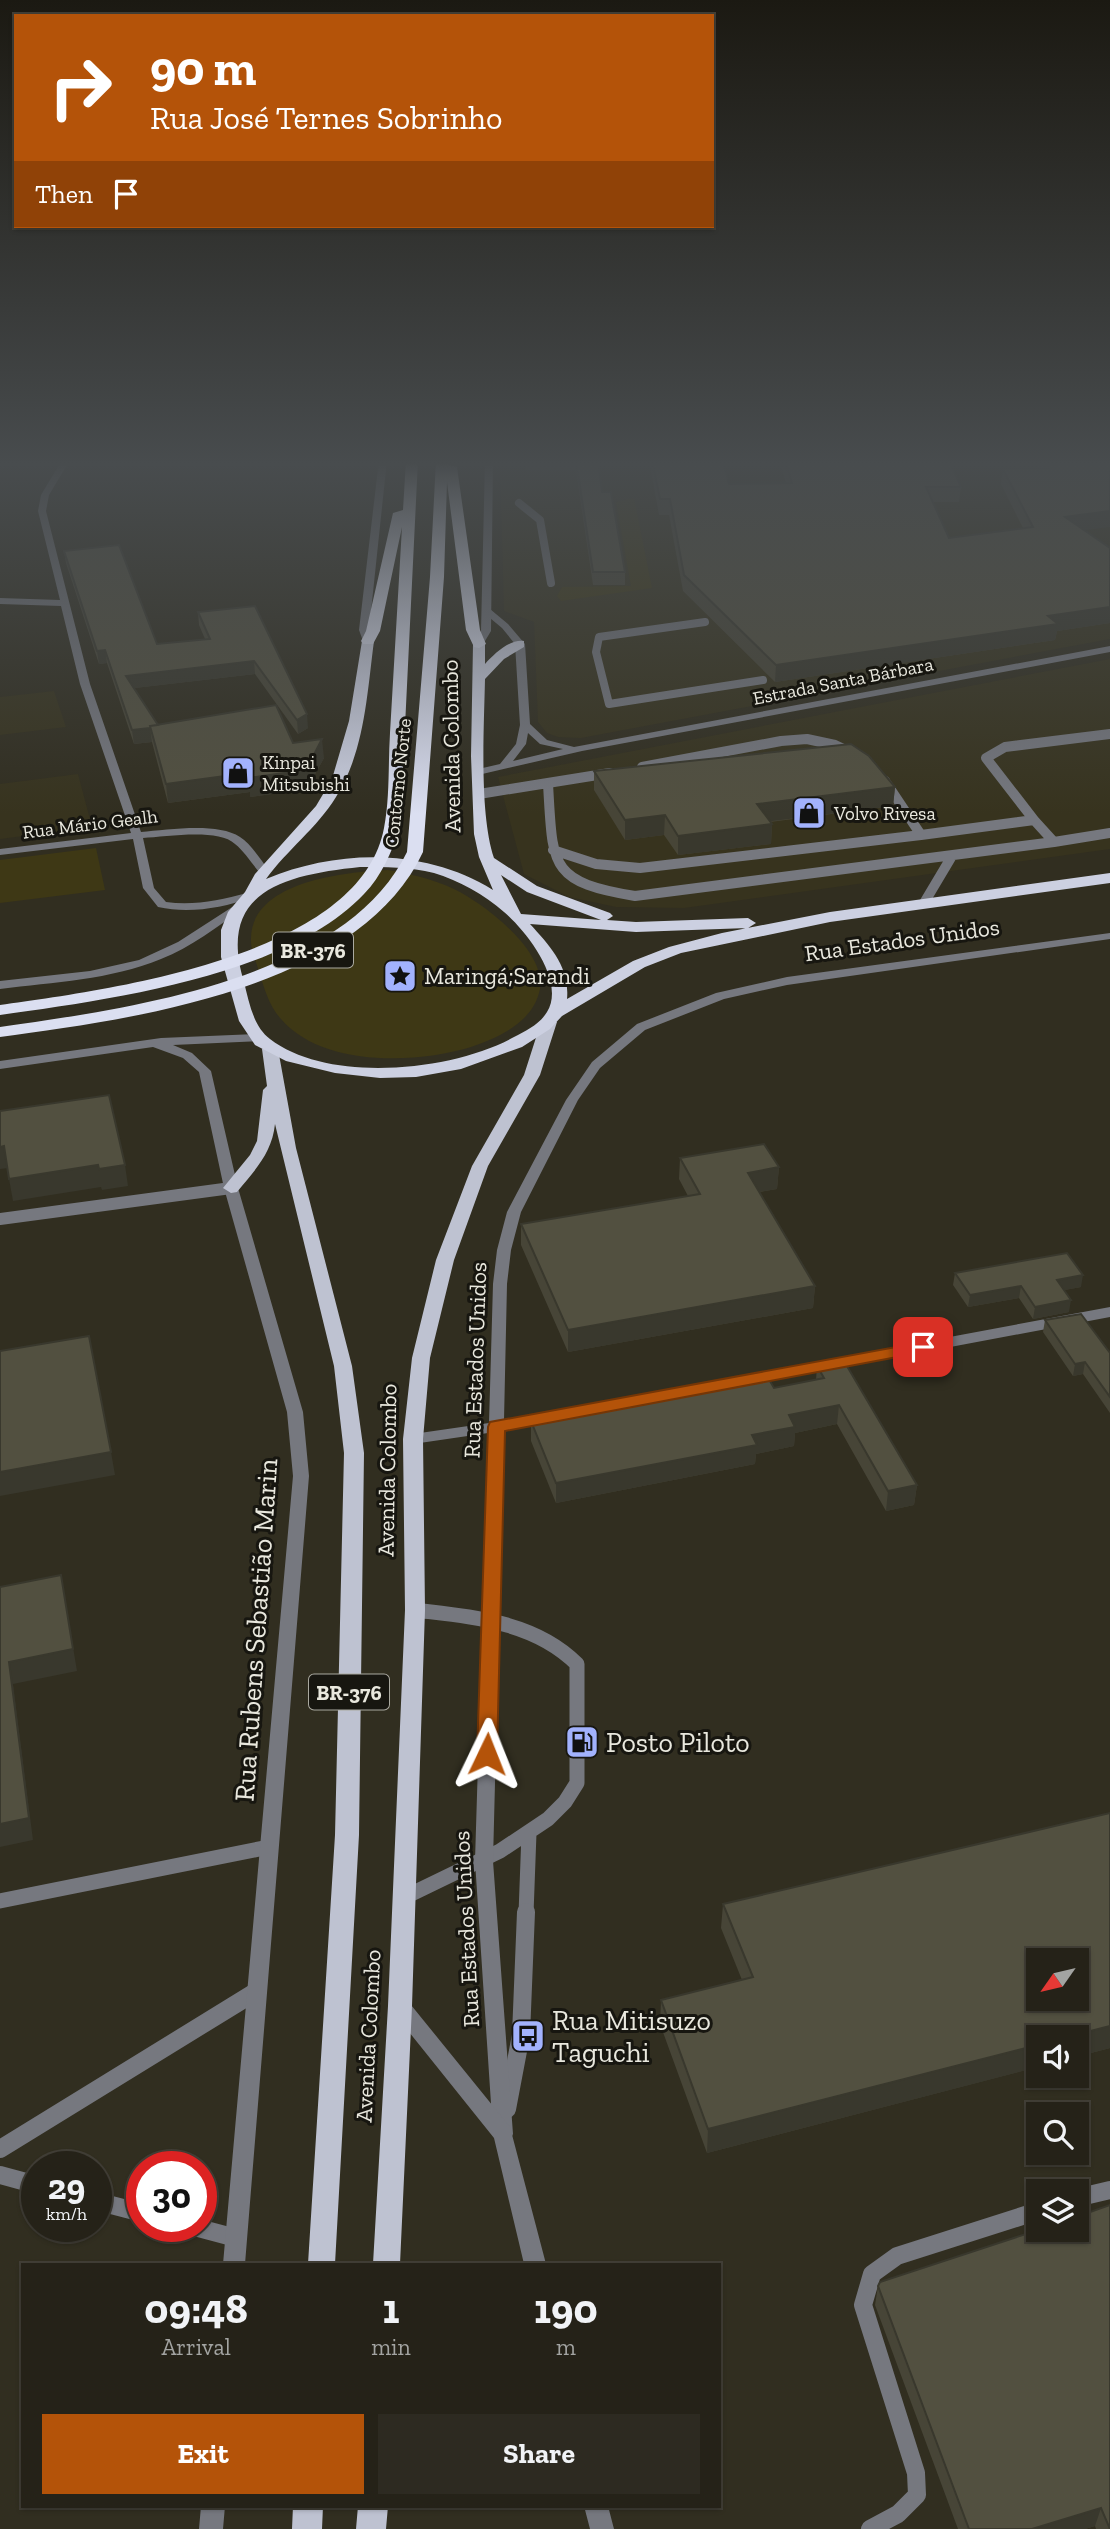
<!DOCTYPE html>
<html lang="en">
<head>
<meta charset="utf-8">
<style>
  :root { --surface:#252218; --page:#2d2a21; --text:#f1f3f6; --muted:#a3a4a2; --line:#423f37; --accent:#b45309 }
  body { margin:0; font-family:"Zilla Slab",serif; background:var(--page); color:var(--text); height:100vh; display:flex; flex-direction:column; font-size:26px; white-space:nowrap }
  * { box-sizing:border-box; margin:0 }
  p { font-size:23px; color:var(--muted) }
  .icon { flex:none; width:38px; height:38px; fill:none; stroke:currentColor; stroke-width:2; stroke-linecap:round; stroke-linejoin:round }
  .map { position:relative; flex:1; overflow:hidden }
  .sheet { position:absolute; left:21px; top:2263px; width:700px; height:245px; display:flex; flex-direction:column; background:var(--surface); border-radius:0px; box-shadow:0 2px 5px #0004,0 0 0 2px var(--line) }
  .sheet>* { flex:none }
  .guide { position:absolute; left:14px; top:14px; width:700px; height:214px; border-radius:0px; box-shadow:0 2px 5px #0004,0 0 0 2px var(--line); background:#b45309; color:#fff; overflow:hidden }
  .needle { width:46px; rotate:236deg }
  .tools { position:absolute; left:1026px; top:1948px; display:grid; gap:14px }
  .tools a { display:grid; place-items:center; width:63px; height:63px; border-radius:0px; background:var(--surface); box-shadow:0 2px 5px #0004,0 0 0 2px var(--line); font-size:35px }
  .speed { position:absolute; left:21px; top:2151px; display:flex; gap:14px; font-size:35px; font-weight:700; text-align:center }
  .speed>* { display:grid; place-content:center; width:91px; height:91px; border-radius:50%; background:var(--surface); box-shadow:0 2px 5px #0004,0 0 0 2px var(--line); line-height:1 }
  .speed small { font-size:18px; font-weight:400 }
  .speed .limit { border:10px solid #d22; background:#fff; color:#111 }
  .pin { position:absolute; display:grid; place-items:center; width:60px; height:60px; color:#fff; margin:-30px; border-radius:14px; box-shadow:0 4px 10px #0006 }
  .me { position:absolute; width:77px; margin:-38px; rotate:2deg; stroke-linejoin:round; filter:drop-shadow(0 0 5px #0008) }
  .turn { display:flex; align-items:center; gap:24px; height:147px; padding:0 21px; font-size:32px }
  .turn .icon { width:91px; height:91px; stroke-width:2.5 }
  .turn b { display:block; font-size:49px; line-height:60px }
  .then { display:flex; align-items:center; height:66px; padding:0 21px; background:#0003; gap:14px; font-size:26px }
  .eta { display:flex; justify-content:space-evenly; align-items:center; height:119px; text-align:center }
  .eta b { font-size:42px; font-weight:700; line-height:49px }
  .action { display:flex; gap:14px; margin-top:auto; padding:14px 21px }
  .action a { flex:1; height:80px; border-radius:0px; background:var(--accent); color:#fff; font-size:28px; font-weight:700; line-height:80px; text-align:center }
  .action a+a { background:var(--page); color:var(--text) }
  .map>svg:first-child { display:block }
  .built { fill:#37331e }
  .green { fill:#3e3815 }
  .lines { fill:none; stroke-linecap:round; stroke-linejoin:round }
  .service-far4 { stroke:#76787f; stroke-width:8 }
  .service-far3 { stroke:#76787f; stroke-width:10 }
  .service-far2 { stroke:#76787f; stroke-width:12 }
  .service-far1 { stroke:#76787f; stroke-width:15 }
  .service { stroke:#76787f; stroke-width:18 }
  .minor { fill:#76787f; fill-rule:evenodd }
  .tertiary { fill:#76787f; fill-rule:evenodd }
  .primary { fill:#bec2d1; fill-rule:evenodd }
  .trunk { fill:#ccd0e1; fill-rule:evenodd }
  .motorway { fill:#dbdff1; fill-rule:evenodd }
  .wall { fill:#474537 }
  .shaded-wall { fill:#39382d }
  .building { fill:#525040; stroke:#39382d; stroke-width:2; fill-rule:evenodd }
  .route { fill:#b45309; stroke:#753606; stroke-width:2 }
  .labels { text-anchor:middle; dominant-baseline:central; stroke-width:6; stroke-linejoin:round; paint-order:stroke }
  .far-street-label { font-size:19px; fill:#e9e8de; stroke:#171610 }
  .far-poi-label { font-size:19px; fill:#e9e8de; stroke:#171610; text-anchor:start }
  .shield { fill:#171610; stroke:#aaa9a0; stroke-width:2 }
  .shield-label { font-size:21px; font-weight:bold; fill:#e9e8de }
  .street-label { font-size:23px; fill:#e9e8de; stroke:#171610 }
  .poi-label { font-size:23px; fill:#e9e8de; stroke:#171610; text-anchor:start }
  .near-street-label { font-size:28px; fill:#e9e8de; stroke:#171610 }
  .near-poi-label { font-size:28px; fill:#e9e8de; stroke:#171610; text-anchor:start }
</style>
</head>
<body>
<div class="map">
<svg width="1110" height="2529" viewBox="0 0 1110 2529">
  <rect width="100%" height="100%" fill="#312e20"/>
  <!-- built -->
  <path class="built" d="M500 460H1110V639L581 738 558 737 547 733 538 722 534 622 504 611Z
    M1110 659V849L684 908 616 907 569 897 524 874 498 777Z
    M54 691 66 727 0 735V697Z
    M78 774 92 827 0 839V784Z"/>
  <!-- green -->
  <path class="green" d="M634 498 652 588 561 601 557 596 562 587 631 586 616 502Z
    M96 848 105 890 0 903V860Z
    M388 870C411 874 433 879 454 889 485 904 551 954 539 993 531 1023 498 1038 471 1047 416 1064 322 1067 281 1019 269 1006 264 988 259 971 256 962 251 950 251 941 249 881 346 872 388 870Z"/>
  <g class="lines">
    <!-- service-far4 -->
    <path class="service-far4" d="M349 460H364
      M519 503 540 520 551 583
      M705 622 599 637 596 652 609 704 763 680"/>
    <!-- service-far3 -->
    <path class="service-far3" d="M642 767 781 741 807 739 835 745 850 752
      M548 784C553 865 548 882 635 896L1054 842 1034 820 921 835 885 781
      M479 794 610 773
      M1034 820 986 758 1005 747 1110 734
      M1054 842 1110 833
      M553 850 596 864 640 868 921 835
      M924 903 952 856"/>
    <!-- service-far2 -->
    <path class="service-far2" d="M0 1219 231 1188"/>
    <!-- service-far1 -->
    <path class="service-far1" d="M403 1898 500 1851 548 1819 565 1802 577 1783V1664C534 1621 472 1617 415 1610
      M0 1901 269 1847
      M526 1914 529 1833"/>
    <!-- service -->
    <path class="service" d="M507 2109 521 2035 526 1912
      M0 2149 257 1991
      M0 2175 37 2185
      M1076 2198 1110 2190
      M96 2201 142 2213
      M191 2226 236 2238
      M870 2529 898 2514 917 2495 916 2473 863 2305 872 2274 897 2256 1038 2211"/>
    <!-- minor -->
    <path class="minor" d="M62 460H70L49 495 46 511 90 684 141 832C168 830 217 822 240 837 251 844 262 861 269 871L264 874 260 873C252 864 245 852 235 844 218 828 166 837 143 838L154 888 166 902C194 906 220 900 247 893L251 894V898C221 908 189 914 158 907L143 888 133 839 0 855V849L131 833 80 684 61 606 0 604V598L60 600 38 511 41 495Z
      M484 609H490L508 624 525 644 530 724 547 740 574 747 1110 646V652L582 751 478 775 474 774V770L500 764 516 744 520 725 515 644 502 628 484 613ZM528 733 540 744 563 749 513 761 526 744Z
      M1110 933V939L787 985 724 999 645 1030 600 1068 578 1100 521 1212 511 1250 507 1284 504 1420 1110 1307V1317L504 1431 493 1861 513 2134 510 2141 503 2143 496 2141 493 2134 475 1861 488 1433 413 1444 408 1443 405 1439 408 1435 413 1434 489 1423 493 1284 497 1250 507 1212 566 1100 592 1062 637 1024 716 993 787 977Z"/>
    <!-- tertiary -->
    <path class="tertiary" d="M379 460H387L369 630 373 641 368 644 363 641 359 630Z
      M485 460H493L491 631 482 646 479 647 474 644 481 631Z
      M240 902 246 905 244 907C218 927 191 947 161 959 110 980 54 982 0 989V981L90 971 139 960 178 942Z
      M258 1034 262 1035 264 1038 262 1041 173 1045 192 1053 211 1071 238 1188 303 1412 309 1476 245 2264H223L293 1476 287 1412 224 1188 199 1072 183 1058 153 1047 0 1069V1061L161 1038Z
      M400 1997 407 2000 510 2127 546 2264H524L494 2138 393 2012 390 2006 393 2000Z
      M201 2506H225L223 2529H199Z
      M584 2506H608L614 2529H590Z"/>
    <!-- primary -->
    <path class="primary" d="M549 1017 557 1022 540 1075 488 1166 454 1260 430 1358 423 1439 425 1610 412 2006 400 2264H373L388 2006 405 1610 403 1439 412 1358 436 1260 472 1166 524 1075 541 1022Z
      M270 1044 278 1049 296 1148 352 1366 364 1453 359 1835 335 2264H308L335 1835 344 1453 334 1366 275 1124C272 1153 255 1170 237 1192L231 1193 223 1188 250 1155 257 1141 263 1090 267 1086 262 1049Z
      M293 2506H323L322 2529H292Z
      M358 2506H388L386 2529H356Z"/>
    <!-- trunk -->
    <path class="trunk" d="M368 637 374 641C367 693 365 751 336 797 317 828 287 850 266 879 339 849 425 848 493 890L479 857 474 834 471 756 473 644 479 640 485 644V664C495 653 510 639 524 641V647L504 659 485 679C484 729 479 813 494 858L537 886 610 913 613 916 607 920 636 922 748 918 756 923 748 928 636 932 530 924C550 946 570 967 567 999L633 961 669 947 722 933 830 912 1110 873V883L830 922 681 953 645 967 562 1016 550 1029 522 1047 461 1069 416 1077 380 1078 335 1073 286 1061 255 1045 239 1021 221 957V930L228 912 245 892 255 874 316 806 332 779 349 721 362 641ZM360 867C385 867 410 867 434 873 458 880 485 895 504 912 526 931 566 981 547 1012 540 1024 526 1031 514 1037 453 1071 328 1084 270 1039 253 1026 249 1002 244 982 216 890 286 875 360 867ZM501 875 527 892 601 920 521 914Z"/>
    <!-- motorway -->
    <path class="motorway" d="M406 460H418L400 829C391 852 382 876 364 894 287 976 108 1000 0 1015V1005C105 990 360 958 384 828 390 798 388 764 390 733 394 664 398 596 402 527L380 631 373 644H363L361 641 366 631 393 513 403 510Z
      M436 460H448V464L457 467 480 630 486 644 479 648 474 647 466 630 447 482 444 577 423 852C359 989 134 1019 0 1037V1027C126 1009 345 980 407 852L430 577Z"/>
  </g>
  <!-- wall -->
  <path class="wall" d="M526 460H598L602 492 625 572V585H593L576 470H526Z
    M649 460H723L729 484 786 483 779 460H949L961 487 959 502H933L949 538 1023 528 1001 484 1003 469H1038L1033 460H1110L1084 530 1110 548V623L1057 631 1055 640 775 682 683 591 669 515H659Z
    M64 551 157 644 205 639 199 625 198 612 255 606 308 728 298 734 255 674 134 688 158 725 293 743 324 758 309 785 300 790 250 797V792L168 803 152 742 134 744 107 663 99 664 66 563Z
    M594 771 895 787 893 806 770 822 772 824 771 844 678 855 664 835 625 840 594 790Z
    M680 1158 779 1167 777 1189 759 1192 815 1286 813 1308 568 1352 521 1245V1224L688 1196 679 1179Z
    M955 1273 1081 1287 1064 1290 1069 1312 1033 1319 1019 1298 968 1307 953 1285Z
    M1045 1320 1110 1353V1413L1083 1374 1073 1376 1043 1332Z
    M817 1366 917 1485 914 1505 886 1511 837 1424 795 1433 794 1446 756 1454 755 1464 556 1503 531 1441V1421L774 1388 816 1380Z
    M1110 1813V2048L707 2153 660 2024 661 2000 742 1980 721 1928 723 1904Z
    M1038 2230 1110 2529H1096L1095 2526 1085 2529H958L875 2305 878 2286Z"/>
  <!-- shaded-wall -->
  <path class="shaded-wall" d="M1110 511V527L1063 533 1065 517Z
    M1110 607V623L1057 631 1055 640 775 682 776 665 1048 616Z
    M105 650 107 663 99 664 97 651Z
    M254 661 255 674 127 689 126 676Z
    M307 714 308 728 298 734 297 720Z
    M150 728 152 742 134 744 132 730Z
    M322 739 324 758 309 785 300 790 250 797V792L168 803 166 784 248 773Z
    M895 787 893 806 756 823 757 804Z
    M665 815 664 835 625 840V820Z
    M772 824 771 844 678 855V836Z
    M4 1146 8 1168 0 1169V1147Z
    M98 1165H125L128 1186 102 1190 101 1187 13 1201 9 1179Z
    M779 1167 777 1189 746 1194 748 1173Z
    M1083 1275 1081 1287 1055 1292 1057 1280Z
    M815 1286 813 1308 568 1352V1330Z
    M1021 1286 1019 1298 968 1307 970 1295Z
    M1071 1300 1069 1312 1033 1319 1035 1307Z
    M1085 1362 1083 1374 1073 1376 1075 1364Z
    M839 1405 837 1424 795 1433 794 1446 756 1454 755 1464 556 1503V1483L752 1435 789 1415Z
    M111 1452 115 1475 0 1496V1472Z
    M917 1485 914 1505 886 1511 888 1491Z
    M61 1575 77 1671 13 1684 33 1840 0 1847V1824L9 1662Z
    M1110 2026V2048L1076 2057V2037H1067Z
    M1038 2045V2067L707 2153 708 2129Z
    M1101 2508 1095 2526 1085 2529H1032Z"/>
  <!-- building -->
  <path class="building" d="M576 460H598L602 492H611L625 572H593Z
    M652 460H723L729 484 792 483 785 460H949L961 487H926L949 538 1033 527 1003 469H1049L1043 460H1110V511L1065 517 1110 548V607L1048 616 1058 624 776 665 684 575 670 499H660Z
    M119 545 157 644 210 639 198 612 255 606 307 714 297 720 254 661 126 676 158 725 150 726V728L132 730 105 650 97 651 64 551Z
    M276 705 293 743 322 739 308 766 298 771 248 778V773L166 784 150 726Z
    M851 744 869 756 895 787 757 804 772 824 678 836 665 815 625 820 594 771Z
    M109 1095 125 1165 99 1169 98 1165 9 1179 4 1146 0 1147V1111Z
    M764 1144 779 1167 748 1173 815 1286 568 1330 521 1224 700 1194 680 1158Z
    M1067 1253 1083 1275 1057 1280 1071 1300 1035 1307 1021 1286 970 1295 955 1273Z
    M1081 1314 1110 1353V1397L1085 1362 1075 1364 1045 1320Z
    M89 1336 111 1452 0 1472V1351Z
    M844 1361 917 1485 888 1491 839 1405 789 1415 795 1427 752 1435 757 1445 556 1483 531 1421 767 1376 774 1388 824 1378 817 1366Z
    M61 1575 73 1649 9 1662 29 1818 0 1824V1587Z
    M1110 1813V2026L1067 2037H1038V2045L708 2129 661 2000 753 1977 723 1904ZM1038 1960H1076V1998H1038Z
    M1110 2205V2529L1101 2508 1032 2529H969L878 2286 880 2282 1038 2230H1076V2217Z"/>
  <!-- sky -->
  <linearGradient id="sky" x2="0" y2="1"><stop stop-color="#1b1912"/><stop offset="0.57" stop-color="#484c4e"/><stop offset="1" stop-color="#484c4e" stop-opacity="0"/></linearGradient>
  <rect width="1110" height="814" fill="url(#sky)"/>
  <!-- route -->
  <path class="route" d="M923 1342 932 1347 929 1351 505 1431 497 1754 494 1759 487 1762 480 1759 477 1754 488 1427 490 1422Z"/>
  <!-- icons -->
  <defs>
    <symbol id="shop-square" viewBox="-11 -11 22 22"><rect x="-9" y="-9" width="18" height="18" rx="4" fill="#a2b2fd" stroke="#171610"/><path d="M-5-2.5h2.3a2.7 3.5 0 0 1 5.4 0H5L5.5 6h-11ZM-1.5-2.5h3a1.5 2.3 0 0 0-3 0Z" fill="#111"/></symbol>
    <symbol id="sight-square" viewBox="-11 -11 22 22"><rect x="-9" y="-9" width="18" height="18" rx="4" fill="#a2b2fd" stroke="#171610"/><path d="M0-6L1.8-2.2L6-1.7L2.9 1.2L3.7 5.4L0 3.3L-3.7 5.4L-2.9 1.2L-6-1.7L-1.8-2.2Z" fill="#111"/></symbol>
    <symbol id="fuel-square" viewBox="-11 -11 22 22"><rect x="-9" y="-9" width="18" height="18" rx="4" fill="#a2b2fd" stroke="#171610"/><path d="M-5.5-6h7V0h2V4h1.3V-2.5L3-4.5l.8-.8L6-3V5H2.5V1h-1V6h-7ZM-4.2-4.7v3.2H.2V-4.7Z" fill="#111"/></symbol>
    <symbol id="bus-square" viewBox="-11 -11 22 22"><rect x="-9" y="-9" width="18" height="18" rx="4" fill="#a2b2fd" stroke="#171610"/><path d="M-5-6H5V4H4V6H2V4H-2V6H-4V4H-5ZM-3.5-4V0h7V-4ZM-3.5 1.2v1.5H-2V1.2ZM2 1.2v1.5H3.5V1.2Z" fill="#111"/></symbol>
  </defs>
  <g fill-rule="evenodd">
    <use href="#shop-square" x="219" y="754" width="38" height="38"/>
    <use href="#shop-square" x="790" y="794" width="38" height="38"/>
    <use href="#sight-square" x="381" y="957" width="38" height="38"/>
    <use href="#fuel-square" x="563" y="1723" width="38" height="38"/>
    <use href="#bus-square" x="509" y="2017" width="38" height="38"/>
  </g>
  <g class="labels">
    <!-- far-street labels -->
    <g class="far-street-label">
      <text transform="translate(843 681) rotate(-11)">Estrada Santa Bárbara</text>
      <text transform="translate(398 783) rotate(-84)">Contorno Norte</text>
      <text transform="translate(90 824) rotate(-7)">Rua Mário Gealh</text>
    </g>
    <!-- far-poi labels -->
    <g class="far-poi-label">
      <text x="262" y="762">Kinpai<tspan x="262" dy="22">Mitsubishi</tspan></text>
      <text x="834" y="813">Volvo Rivesa</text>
    </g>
    <!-- shield labels -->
    <g class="shield">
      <rect x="273" y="932.5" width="80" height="35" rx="5"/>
      <rect x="309" y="1674.5" width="80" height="35" rx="5"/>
    </g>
    <g class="shield-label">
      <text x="313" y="950">BR-376</text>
      <text x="349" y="1692">BR-376</text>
    </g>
    <!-- street labels -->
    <g class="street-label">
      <text transform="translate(451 746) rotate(-91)">Avenida Colombo</text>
      <text transform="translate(902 940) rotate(-8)">Rua Estados Unidos</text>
      <text transform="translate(475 1360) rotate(-88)">Rua Estados Unidos</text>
      <text transform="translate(387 1470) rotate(-89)">Avenida Colombo</text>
      <text transform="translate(466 1929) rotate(-93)">Rua Estados Unidos</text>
      <text transform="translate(368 2036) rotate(-87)">Avenida Colombo</text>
    </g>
    <!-- poi labels -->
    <g class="poi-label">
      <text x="424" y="976">Maringá;Sarandi</text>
    </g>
    <!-- near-street labels -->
    <g class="near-street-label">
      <text transform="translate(256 1630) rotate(-86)">Rua Rubens Sebastião Marin</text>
    </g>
    <!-- near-poi labels -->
    <g class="near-poi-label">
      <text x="606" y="1742">Posto Piloto</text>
      <text x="552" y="2020">Rua Mitisuzo<tspan x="552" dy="32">Taguchi</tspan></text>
    </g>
  </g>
</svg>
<div class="tools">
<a><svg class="needle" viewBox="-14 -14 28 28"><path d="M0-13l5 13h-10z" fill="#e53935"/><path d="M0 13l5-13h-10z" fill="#a3a4a2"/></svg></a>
<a><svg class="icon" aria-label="sound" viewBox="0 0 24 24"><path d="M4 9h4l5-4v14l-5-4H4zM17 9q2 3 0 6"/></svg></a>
<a><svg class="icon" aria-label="search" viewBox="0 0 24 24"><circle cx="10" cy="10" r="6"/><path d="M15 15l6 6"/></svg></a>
<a><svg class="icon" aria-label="layers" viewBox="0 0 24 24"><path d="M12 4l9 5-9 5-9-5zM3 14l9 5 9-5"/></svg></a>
</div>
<div class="speed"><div>29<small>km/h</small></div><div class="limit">30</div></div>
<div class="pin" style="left:923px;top:1347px;background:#d93025"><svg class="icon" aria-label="arrive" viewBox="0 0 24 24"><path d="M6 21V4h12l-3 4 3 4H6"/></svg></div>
<svg class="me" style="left:487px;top:1754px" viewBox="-20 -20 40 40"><path d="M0-17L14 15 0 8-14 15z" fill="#b45309" stroke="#fff" stroke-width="4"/></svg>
<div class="guide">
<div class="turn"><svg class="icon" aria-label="right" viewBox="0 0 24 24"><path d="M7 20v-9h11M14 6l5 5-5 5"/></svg><div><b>90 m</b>Rua José Ternes Sobrinho</div></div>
<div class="then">Then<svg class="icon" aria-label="arrive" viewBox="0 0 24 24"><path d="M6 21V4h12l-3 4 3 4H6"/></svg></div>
</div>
<section class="sheet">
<div class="eta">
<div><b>09:48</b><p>Arrival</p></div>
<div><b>1</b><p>min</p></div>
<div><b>190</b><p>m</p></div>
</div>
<div class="action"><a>Exit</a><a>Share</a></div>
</section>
</div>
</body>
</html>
